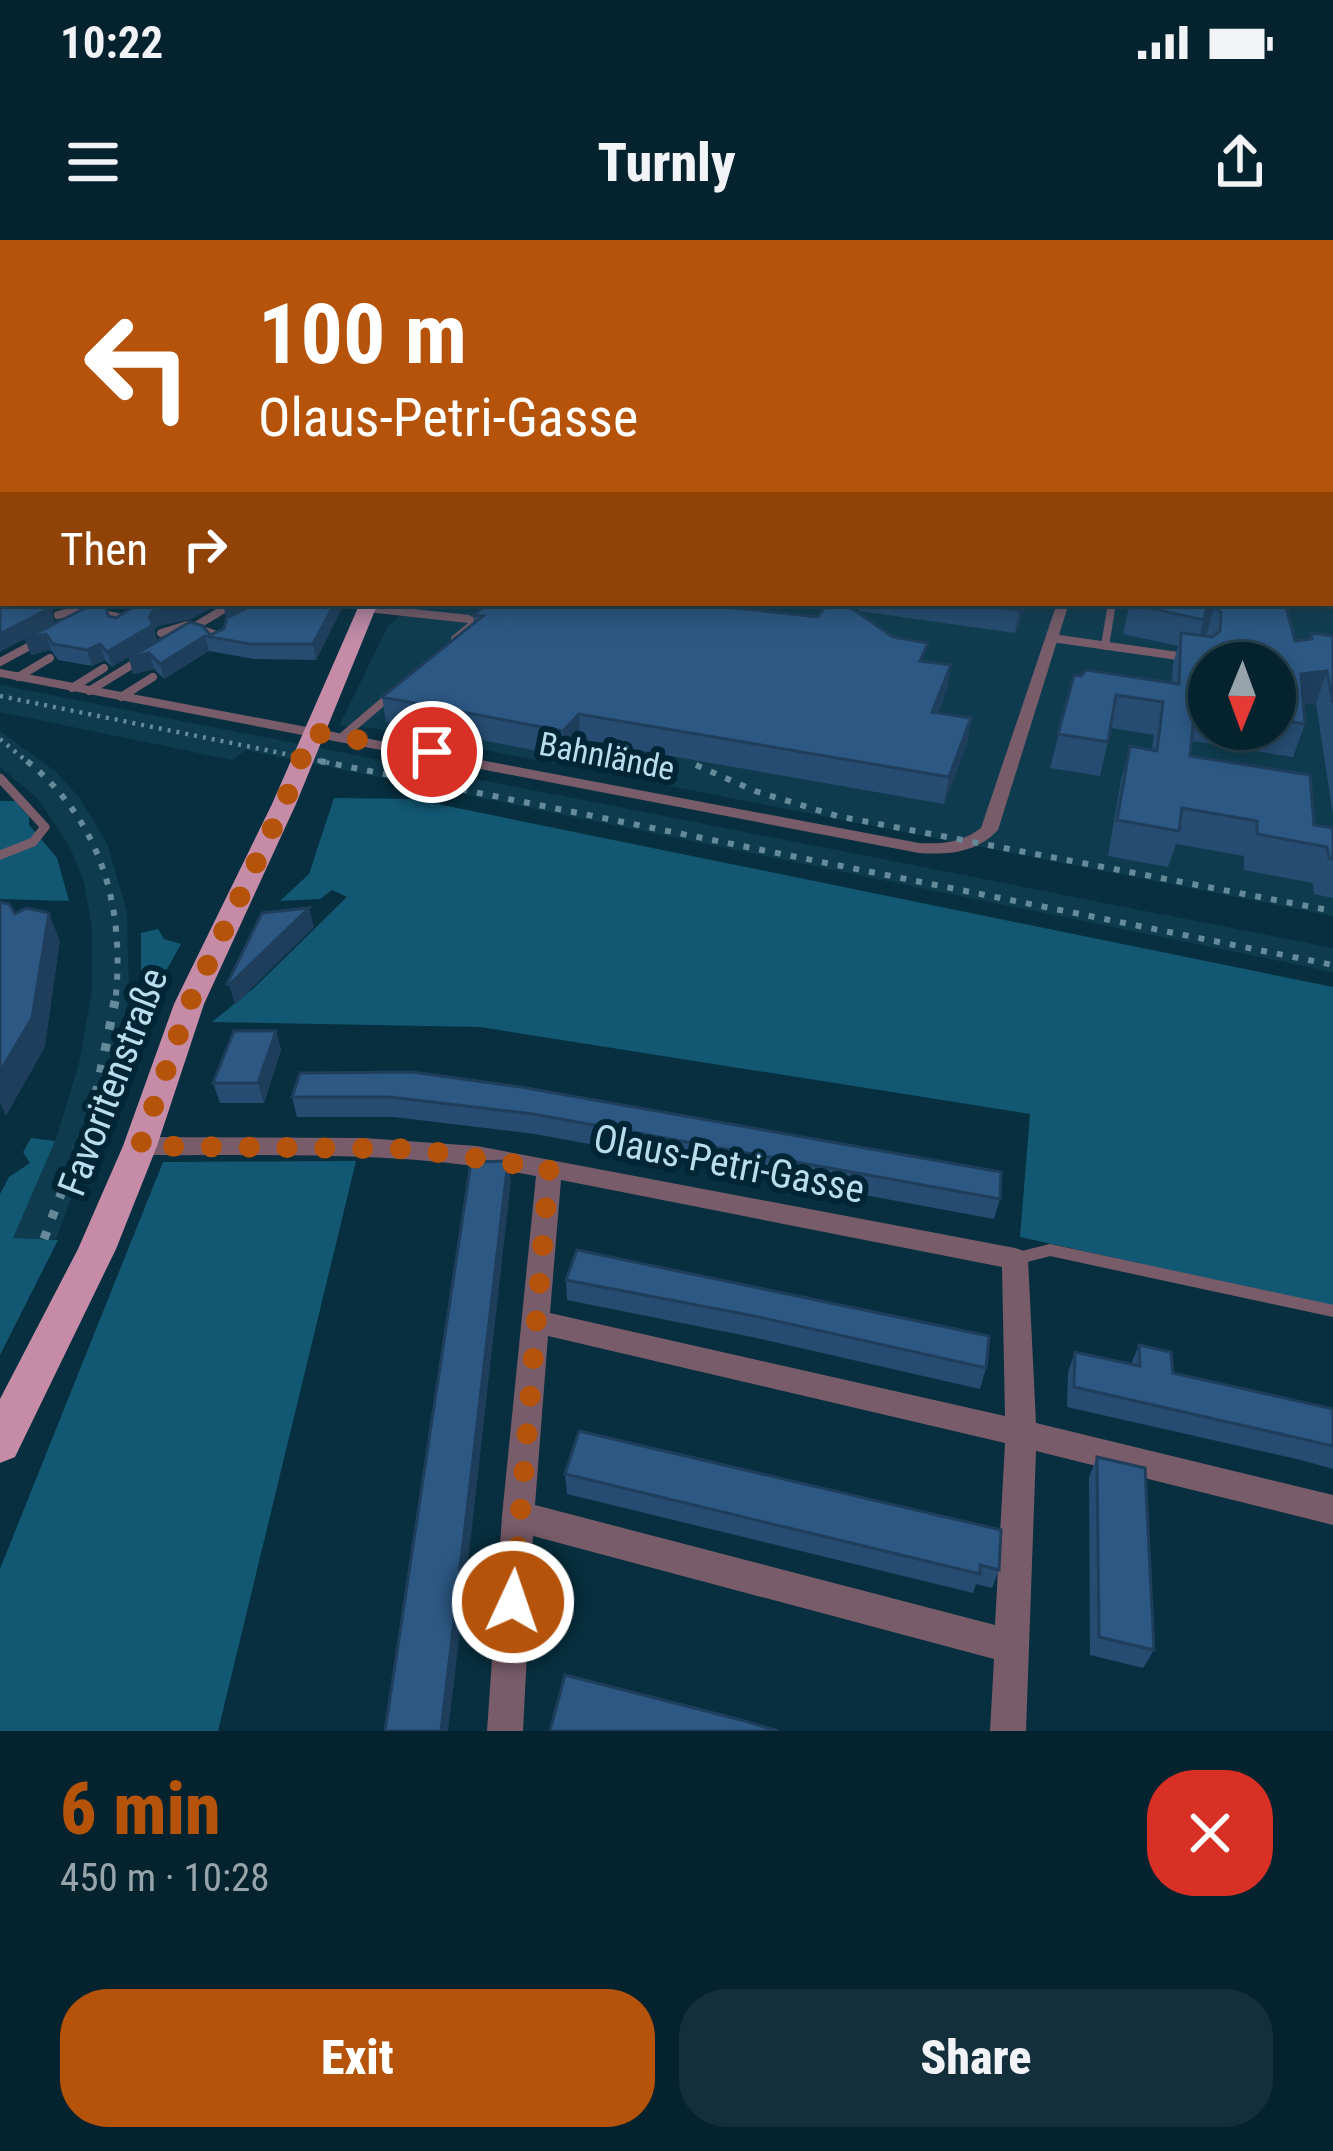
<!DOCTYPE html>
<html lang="en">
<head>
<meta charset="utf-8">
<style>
  :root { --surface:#05232f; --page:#132f3b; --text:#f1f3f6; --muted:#97a4aa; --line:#26404b; --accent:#b45309 }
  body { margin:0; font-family:"Roboto Condensed",sans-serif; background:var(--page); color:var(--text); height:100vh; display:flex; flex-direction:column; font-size:45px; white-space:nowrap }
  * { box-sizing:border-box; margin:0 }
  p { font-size:39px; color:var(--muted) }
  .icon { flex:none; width:66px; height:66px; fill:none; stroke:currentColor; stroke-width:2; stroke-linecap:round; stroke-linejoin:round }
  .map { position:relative; height:1491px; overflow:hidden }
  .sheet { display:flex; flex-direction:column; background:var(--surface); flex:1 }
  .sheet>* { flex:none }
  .guide { position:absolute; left:0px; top:0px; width:1335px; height:366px; box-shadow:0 6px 18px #0003,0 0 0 3px var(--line); background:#b45309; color:#fff; overflow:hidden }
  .needle { width:78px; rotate:181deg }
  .controls { position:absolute; left:1188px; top:402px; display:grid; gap:24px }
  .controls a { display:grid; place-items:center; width:108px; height:108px; border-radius:50%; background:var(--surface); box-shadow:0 6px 18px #0003,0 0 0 3px var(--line); font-size:60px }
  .pin { position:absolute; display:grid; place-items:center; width:102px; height:102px; color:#fff; margin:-51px; border:6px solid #fff; border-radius:50%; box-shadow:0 3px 12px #0007 }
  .me { position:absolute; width:132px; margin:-66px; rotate:3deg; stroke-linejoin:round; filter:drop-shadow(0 0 9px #0008) }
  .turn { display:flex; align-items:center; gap:42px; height:252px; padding:0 60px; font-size:54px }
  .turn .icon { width:156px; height:156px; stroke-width:2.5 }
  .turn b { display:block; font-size:84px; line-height:102px }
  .then { display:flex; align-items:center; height:114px; padding:0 60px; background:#0003; gap:24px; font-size:45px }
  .round { display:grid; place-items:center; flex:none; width:126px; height:126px; border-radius:48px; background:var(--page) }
  .head { display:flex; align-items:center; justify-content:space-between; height:204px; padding:0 60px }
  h1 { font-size:72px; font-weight:800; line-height:90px; color:var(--accent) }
  .button { display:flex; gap:24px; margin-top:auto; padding:24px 60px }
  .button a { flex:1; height:138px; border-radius:48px; background:var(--accent); color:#fff; font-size:48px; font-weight:800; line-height:138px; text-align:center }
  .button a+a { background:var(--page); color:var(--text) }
  .status { display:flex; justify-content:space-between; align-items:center; height:84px; padding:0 60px; background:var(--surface); direction:ltr }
  .status svg { height:33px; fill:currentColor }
  header { display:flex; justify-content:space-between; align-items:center; height:156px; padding:0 60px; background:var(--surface); font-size:54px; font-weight:800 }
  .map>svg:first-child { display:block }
  .built { fill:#0e3c4e; fill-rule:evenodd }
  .green { fill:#125873 }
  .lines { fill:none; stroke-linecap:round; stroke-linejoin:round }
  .service-far2 { stroke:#795c69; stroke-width:8 }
  .service-far1 { stroke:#795c69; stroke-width:9 }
  .service { stroke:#795c69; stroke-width:12 }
  .minor { fill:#795c69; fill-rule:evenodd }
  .secondary { fill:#a4778c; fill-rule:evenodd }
  .primary { fill:#c68ca7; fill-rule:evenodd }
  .rail-far2 { stroke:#658a9a; stroke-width:4.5; stroke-dasharray:3 6; stroke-linecap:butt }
  .rail-far1 { stroke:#658a9a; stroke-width:6; stroke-dasharray:6 10; stroke-linecap:butt }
  .rail { stroke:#658a9a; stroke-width:9; stroke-dasharray:8 14; stroke-linecap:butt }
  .wall { fill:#264c71; fill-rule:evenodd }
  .shaded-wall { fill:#1f3e5c }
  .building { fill:#2c5883; stroke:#1f3e5c; stroke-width:3 }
  .route { stroke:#b45309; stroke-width:21; stroke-dasharray:0 37.8 }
  .labels { text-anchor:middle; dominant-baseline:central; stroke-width:12; stroke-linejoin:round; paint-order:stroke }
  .far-street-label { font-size:33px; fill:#badced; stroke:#002535 }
  .street-label { font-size:39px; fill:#badced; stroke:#002535 }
</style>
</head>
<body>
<div class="status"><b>10:22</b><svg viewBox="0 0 49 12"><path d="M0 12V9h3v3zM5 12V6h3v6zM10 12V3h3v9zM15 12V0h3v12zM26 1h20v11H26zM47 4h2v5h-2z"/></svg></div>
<header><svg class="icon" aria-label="menu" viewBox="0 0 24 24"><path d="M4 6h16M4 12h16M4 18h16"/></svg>Turnly<svg class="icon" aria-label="share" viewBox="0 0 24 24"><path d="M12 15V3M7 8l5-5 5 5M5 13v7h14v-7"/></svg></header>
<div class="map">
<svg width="1333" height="1491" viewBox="0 0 1333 1491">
  <rect width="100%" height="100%" fill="#072f3f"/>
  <!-- built -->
  <path class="built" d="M1333 317V676L373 488 339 486 388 386 415 363H1332ZM1209 423H1275V489H1209Z
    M0 445 1333 708V732L246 510 232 520 0 472Z
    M0 491 55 531 79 557 107 603 127 672 129 756 113 845 56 999H12L56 899 79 823 92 751V688L84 642 69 605 38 559 0 527Z"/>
  <!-- green -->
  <path class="green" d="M334 558 413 559 1333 747V1066L1020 997 1030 874 480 787 212 782 254 748 347 657 332 650 320 659 280 661 309 634Z
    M0 561H15L29 577V585L57 618 69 661 0 659Z
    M158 689 164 699 181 704 141 776V693Z
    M31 898 55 901 13 998 58 1000 0 1115V954L9 937 30 923 23 912Z
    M356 921 218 1491H0V1329L163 922Z"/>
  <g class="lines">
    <!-- service-far2 -->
    <path class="service-far2" d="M367 368 478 380 455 399
      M58 375 81 369 126 379
      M189 390 234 363
      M161 393 187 385 223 397
      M1052 398 1185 417
      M1105 406 1112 363
      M0 422 39 401
      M18 437 50 418
      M72 448 104 428
      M89 451 143 418
      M121 457 153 437
      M344 495 391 455"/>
    <!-- service-far1 -->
    <path class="service-far1" d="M0 538 45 587 33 602 0 615"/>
    <!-- service -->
    <path class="service" d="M1015 1019 1050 1010 1333 1071"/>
    <!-- minor -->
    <path class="minor" d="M1057 363H1069L998 590C976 613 949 615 919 613L0 437V429L919 603C943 604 961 603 981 588Z
      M140 897 364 898 477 906 1015 1008 1024 1011 1028 1019 1036 1183 1333 1255V1285L1036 1211 1026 1491H990L994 1419 533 1296 523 1491H487L502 1276 536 936C406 910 272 916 140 915L131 912 128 906 131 900ZM561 940 1002 1027 1005 1176 550 1073ZM548 1096 1005 1203 995 1385 535 1265Z"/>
    <!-- secondary -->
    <path class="secondary" d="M1332 307H1333V317H1332Z"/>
    <!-- primary -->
    <path class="primary" d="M360 363H378L296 564 204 764 157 906 116 1009 15 1217 0 1223V1159L78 1009 123 906 174 764 272 564Z"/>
    <!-- rail-far2 -->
    <path class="rail-far2" d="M0 456 335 524
      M0 499 30 524"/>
    <!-- rail-far1 -->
    <path class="rail-far1" d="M27 521C102 582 126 669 115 764
      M320 521 1333 725
      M696 525 755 551 837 576 1333 671"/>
    <!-- rail -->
    <path class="rail" d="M44 999 93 869 115 761"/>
  </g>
  <!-- wall -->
  <path class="wall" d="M115 363H139L127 368 116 367Z
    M140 363H220L191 379 158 386 154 390 157 400 112 427 105 420 92 426 58 420 51 410 31 415 25 399 108 376 116 378Z
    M223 363H342V368L316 420 254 419 209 411 164 439 154 429 133 434 129 418 210 395 224 389 229 377H226Z
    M488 363H722V367L925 421 951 425 947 449 938 473 971 478 967 504 944 564 580 500 565 516 386 482 382 457 474 384 473 375Z
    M860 363H1027L1015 393 859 371Z
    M1130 363H1285L1295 401 1309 399 1311 393 1333 396V575L1316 463 1303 464 1305 484 1293 517 1191 501 1190 516 1314 585 1333 588V658L1314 654 1313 643 1244 630V616L1176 604 1168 627 1108 616 1121 540 1130 506 1152 510 1154 495 1111 488 1100 536 1050 528 1074 435 1172 443 1173 424 1178 406 1123 394ZM1209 423H1275V489H1209Z
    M276 791 281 810 264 863H220L213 843Z
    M412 832 1000 959 994 979 535 894 394 877H297L292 857Z
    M577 1010 986 1128 980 1149 752 1097 567 1060 566 1040Z
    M1139 1105 1173 1133 1333 1169V1229L1301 1220 1067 1167 1068 1132 1075 1112 1131 1124Z
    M1097 1217 1154 1410 1143 1428 1090 1415 1089 1237Z
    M565 1234 999 1330 992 1348 976 1344 973 1353 567 1254Z"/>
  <!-- shaded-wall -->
  <path class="shaded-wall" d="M46 363H89L55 367 52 372 55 383 0 412V394Z
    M190 363H220L191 379 158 386 154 390 157 400 112 427 107 412 149 377 153 371Z
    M223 363H239L242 375 226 377Z
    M335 363H342V368L316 420 313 404Z
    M1022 363H1027L1015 393 1019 370Z
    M1214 367 1206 397 1199 399 1206 370Z
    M46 394 51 410 31 415 25 399Z
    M205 396 209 411 164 439 160 424Z
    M100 404 105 420 92 426 87 410Z
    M149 413 154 429 133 434 129 418Z
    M951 425 947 449 928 497 932 472Z
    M1327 431 1316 463 1290 466 1301 434Z
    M579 474 580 500 565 516 563 491Z
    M971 478 967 504 944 564 949 537Z
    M309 668 314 687 235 765 229 745Z
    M49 673 60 701 45 807 6 876 0 863V832Z
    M276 791 281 810 264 863 258 843Z
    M508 921 511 941 463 1367 448 1491H441Z"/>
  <!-- building -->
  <path class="building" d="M0 198H3V363H47L50 368 0 394V288L2 281H0V217H2V205H0Z
    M140 363H190L153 371 149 377 153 385 107 412 100 404 87 410 53 404 46 394 25 399 91 365 106 367 108 376 116 378Z
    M240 363H335L313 404H250L205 396 160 424 149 413 129 418 190 382 203 386 210 395 224 389 227 378 245 369Z
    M488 363H710L708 365 818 377 828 363H844L893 397 928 403 920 421 951 425 932 472 971 478 949 537 579 474 563 491 382 457 483 376 473 375Z
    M965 363H1022L1019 370Z
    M1133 363H1285L1295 401 1312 399 1311 393 1333 396V463L1327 431 1301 434 1305 484 1275 479V423H1209V469L1195 467 1190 516 1310 535 1314 585 1333 588V619L1329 618 1327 607 1257 594V581L1182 568 1179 591 1117 580 1130 506 1157 511 1163 462 1116 455 1108 502 1058 494 1074 435 1081 436 1086 430 1179 444 1181 393 1212 397 1220 391 1221 372 1214 367 1206 370 1204 380 1131 364Z
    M0 662 9 664 15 674 26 668 49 673 32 778 0 832Z
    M309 668 229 745 227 744 262 673Z
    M234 791H276L258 843H213Z
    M412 832 521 847 1001 932 1000 959 533 874 390 857H292L300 833Z
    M508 921 441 1491H385L471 922Z
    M577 1010 989 1096 986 1128 754 1076 566 1040Z
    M1139 1105 1171 1112 1173 1133 1333 1169V1206L1074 1147 1075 1112 1140 1126Z
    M579 1191 1001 1290 999 1330 980 1325V1334L565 1234Z
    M1097 1217 1145 1228 1154 1410 1099 1397Z
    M565 1435 745 1481 778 1491H550Z"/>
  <!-- sky -->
  <linearGradient id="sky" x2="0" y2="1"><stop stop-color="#041a23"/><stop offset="0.49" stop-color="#2b4d63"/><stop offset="1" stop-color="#2b4d63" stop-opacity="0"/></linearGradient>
  <rect width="1333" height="407" fill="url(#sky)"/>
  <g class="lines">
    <!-- route -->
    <path class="route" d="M432 512 311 492 284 564 189 764 140 906 414 909 549 929 513 1362"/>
  </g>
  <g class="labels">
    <!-- far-street labels -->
    <g class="far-street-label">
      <text transform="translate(607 516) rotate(11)">Bahnlände</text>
    </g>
    <!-- street labels -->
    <g class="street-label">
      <text transform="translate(113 842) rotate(-69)">Favoritenstraße</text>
      <text transform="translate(729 924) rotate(11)">Olaus-Petri-Gasse</text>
    </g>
  </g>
</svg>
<div class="controls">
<a><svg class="needle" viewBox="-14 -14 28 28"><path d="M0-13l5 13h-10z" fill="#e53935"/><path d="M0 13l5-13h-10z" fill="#97a4aa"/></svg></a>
</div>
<div class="pin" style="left:432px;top:512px;background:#d93025"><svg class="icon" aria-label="arrive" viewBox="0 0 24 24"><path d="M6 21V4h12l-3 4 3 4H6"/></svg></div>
<svg class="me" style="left:513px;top:1362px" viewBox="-20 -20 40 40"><circle r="17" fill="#b45309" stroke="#fff" stroke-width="3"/><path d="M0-11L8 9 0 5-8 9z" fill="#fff"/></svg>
<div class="guide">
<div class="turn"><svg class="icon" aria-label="left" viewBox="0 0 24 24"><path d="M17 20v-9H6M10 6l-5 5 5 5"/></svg><div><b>100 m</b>Olaus-Petri-Gasse</div></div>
<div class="then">Then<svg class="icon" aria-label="right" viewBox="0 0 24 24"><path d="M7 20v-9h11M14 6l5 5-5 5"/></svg></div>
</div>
</div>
<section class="sheet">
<div class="head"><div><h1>6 min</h1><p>450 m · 10:28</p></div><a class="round" style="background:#d93025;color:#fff"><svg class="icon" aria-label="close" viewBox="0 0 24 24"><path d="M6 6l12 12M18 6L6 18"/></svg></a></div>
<div class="button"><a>Exit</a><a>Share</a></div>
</section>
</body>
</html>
